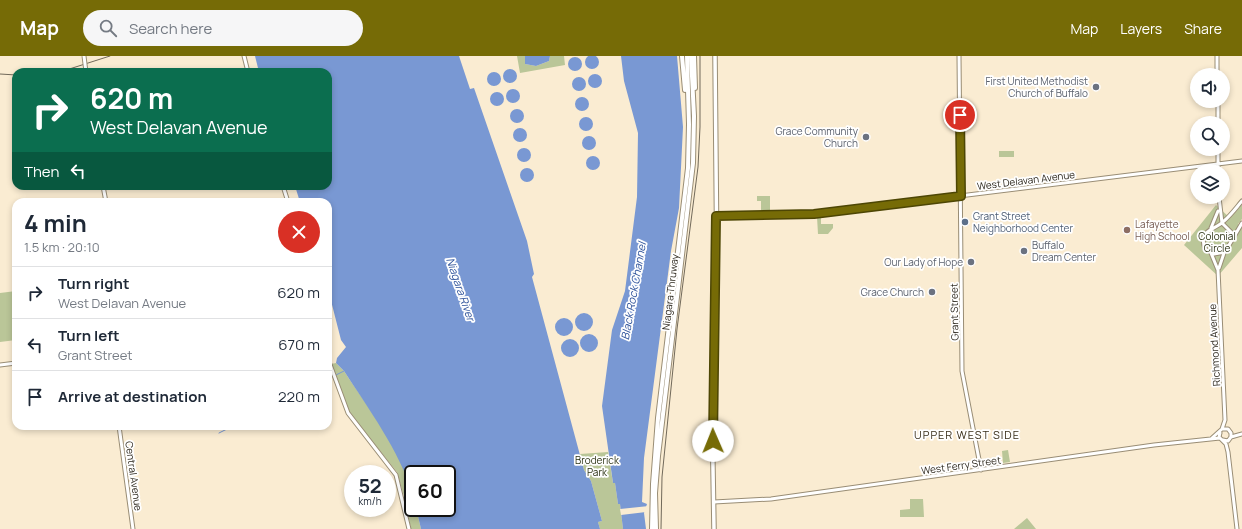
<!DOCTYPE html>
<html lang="en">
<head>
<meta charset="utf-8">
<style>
  :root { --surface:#fff; --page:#f6f6f7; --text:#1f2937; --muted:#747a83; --line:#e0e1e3; --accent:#766b06 }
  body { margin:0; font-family:Manrope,sans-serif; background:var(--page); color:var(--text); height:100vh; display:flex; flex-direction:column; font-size:15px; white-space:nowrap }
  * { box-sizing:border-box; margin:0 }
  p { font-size:13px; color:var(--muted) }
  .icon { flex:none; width:22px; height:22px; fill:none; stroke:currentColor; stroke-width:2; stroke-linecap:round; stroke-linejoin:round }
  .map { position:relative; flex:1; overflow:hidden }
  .panel { position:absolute; left:12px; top:142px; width:320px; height:232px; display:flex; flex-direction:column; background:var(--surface); border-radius:12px; box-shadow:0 2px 6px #0003 }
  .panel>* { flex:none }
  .guide { position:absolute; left:12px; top:12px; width:320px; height:122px; border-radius:12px; box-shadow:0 2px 6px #0003; background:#0b6e4f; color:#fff; overflow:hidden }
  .controls { position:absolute; left:1190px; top:12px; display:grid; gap:8px }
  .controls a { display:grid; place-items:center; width:40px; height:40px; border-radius:50%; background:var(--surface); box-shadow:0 2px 6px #0003; font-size:20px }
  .speed { position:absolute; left:344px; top:409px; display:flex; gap:8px; font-size:20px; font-weight:700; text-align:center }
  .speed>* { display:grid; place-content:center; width:52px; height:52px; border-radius:50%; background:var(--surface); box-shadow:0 2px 6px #0003; line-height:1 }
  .speed small { font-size:10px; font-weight:400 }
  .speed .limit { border:2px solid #111; border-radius:6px; background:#fff; color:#111 }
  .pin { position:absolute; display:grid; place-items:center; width:34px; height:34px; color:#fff; margin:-17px; border:2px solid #fff; border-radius:50%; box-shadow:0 1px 4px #0007 }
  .me { position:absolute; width:44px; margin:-22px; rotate:359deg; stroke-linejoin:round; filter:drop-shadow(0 0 3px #0008) }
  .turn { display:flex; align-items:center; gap:14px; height:84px; padding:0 12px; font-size:18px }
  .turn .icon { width:52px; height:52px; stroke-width:2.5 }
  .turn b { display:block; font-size:28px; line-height:34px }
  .then { display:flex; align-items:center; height:38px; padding:0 12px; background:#0003; gap:8px; font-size:15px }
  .round { display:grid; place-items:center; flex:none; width:42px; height:42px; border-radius:21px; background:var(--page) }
  .head { display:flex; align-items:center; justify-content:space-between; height:68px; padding:0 12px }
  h1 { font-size:24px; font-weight:700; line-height:30px }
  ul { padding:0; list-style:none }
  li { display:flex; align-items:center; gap:12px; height:52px; padding:0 12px; border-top:1px solid var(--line) }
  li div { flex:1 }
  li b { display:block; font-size:15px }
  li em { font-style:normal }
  header { display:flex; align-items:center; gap:24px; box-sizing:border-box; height:56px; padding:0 20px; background:var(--accent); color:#fff }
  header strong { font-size:19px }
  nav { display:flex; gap:22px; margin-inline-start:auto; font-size:14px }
  .search { width:280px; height:36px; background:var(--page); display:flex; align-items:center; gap:10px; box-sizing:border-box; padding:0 14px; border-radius:22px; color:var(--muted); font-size:15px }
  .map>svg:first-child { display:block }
  .green { fill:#bac698 }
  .water { fill:#7998d3 }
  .pier { fill:#faecd2 }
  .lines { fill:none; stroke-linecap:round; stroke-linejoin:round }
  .stream { stroke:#7998d3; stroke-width:1 }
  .tertiary-casing { stroke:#998d75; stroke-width:5 }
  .secondary-casing { stroke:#998d75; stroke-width:5 }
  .primary-casing { stroke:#998d75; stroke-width:5.5 }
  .motorway-casing { stroke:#998d75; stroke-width:6 }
  .tertiary { stroke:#fff; stroke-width:3 }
  .secondary { stroke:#fff; stroke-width:3 }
  .primary { stroke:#fff; stroke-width:3.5 }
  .motorway { stroke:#fff; stroke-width:4 }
  .rail { stroke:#71695a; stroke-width:1 }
  .secondary-bridge-casing { stroke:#998d75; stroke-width:5; stroke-linecap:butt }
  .secondary-bridge { stroke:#fff; stroke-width:3 }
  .route-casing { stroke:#4d4604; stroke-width:10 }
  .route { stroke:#766b06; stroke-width:7 }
  .worship-dot { fill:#6b7280; stroke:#fff; stroke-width:1.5 }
  .service-dot { fill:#5c6f8a; stroke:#fff; stroke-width:1.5 }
  .education-dot { fill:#8d6e63; stroke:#fff; stroke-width:1.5 }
  .labels { text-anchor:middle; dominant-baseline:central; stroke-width:3.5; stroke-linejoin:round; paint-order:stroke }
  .worship-label { font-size:10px; fill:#5b616d; stroke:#fff; text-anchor:end }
  .street-label { font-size:10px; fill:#2d281e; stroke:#fff }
  .service-label { font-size:10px; fill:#4e5e75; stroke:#fff; text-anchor:start }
  .education-label { font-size:10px; fill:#785e54; stroke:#fff; text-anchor:start }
  .park-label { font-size:10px; fill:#2b3213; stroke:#fff }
  .water-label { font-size:11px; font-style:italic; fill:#2f539b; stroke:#fff }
  .neighbourhood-label { font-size:11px; letter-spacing:1px; fill:#3a2f1a; stroke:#fff }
</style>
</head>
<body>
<header>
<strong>Map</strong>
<div class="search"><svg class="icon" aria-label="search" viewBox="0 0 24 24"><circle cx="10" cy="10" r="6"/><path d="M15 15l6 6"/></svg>Search here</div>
<nav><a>Map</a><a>Layers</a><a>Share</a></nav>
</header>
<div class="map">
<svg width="1242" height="473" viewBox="0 0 1242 473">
  <rect width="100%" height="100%" fill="#faecd2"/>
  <!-- green -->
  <path class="green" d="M517 0H525V8L536 10 549 5 550 0H564L565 9 520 17Z
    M999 95H1014V101H999Z
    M757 140H770V155L761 156V145H757Z
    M1216 149 1230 162 1242 149V163L1238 168 1242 172V192L1218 220 1184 189Z
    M817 161H821V168H833V172L828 178H818Z
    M16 235V284L0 286V237Z
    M336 307 344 315C368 352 413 408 413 452H416L421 473H411L406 447 397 416 349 357 331 308Z
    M1008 394 1010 406 1003 407 1002 395Z
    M608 396 613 427H615L618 448H620L623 473H600L598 466 602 465 591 425 584 414 580 398Z
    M910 443H923L924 461H900V454L910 453Z
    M1027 462 1036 473H1014Z"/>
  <!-- water -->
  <path class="water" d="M585 6a7 7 0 1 1 14 0a7 7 0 1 1-14 0Z
    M255 0H459L470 33 474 32 527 185 534 218 532 221 584 414 591 425 602 465 598 466 600 473H421L416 452H447V418H413V438C398 393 370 355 344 315L336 307 337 302 346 291 341 284 328 233V146H300L295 130H328V16H259Z
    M525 0H550L549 5 536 10 525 8Z
    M621 0H677L683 71 679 152 671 195 644 402 642 446 647 448 644 457 646 473H623L620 448H618L615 427H613L602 350 612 274 625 235 637 141 638 77 624 25Z
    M568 8a7 7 0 1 1 14 0a7 7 0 1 1-14 0Z
    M503 20a7 7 0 1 1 14 0a7 7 0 1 1-14 0Z
    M487 23a7 7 0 1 1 14 0a7 7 0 1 1-14 0Z
    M588 25a7 7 0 1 1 14 0a7 7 0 1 1-14 0Z
    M572 28a7 7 0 1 1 14 0a7 7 0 1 1-14 0Z
    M506 40a7 7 0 1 1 14 0a7 7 0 1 1-14 0Z
    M490 43a7 7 0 1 1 14 0a7 7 0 1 1-14 0Z
    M575 48a7 7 0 1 1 14 0a7 7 0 1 1-14 0Z
    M510 60a7 7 0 1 1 14 0a7 7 0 1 1-14 0Z
    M579 68a7 7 0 1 1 14 0a7 7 0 1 1-14 0Z
    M513 79a7 7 0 1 1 14 0a7 7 0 1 1-14 0Z
    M582 87a7 7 0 1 1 14 0a7 7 0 1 1-14 0Z
    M517 99a7 7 0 1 1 14 0a7 7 0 1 1-14 0Z
    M586 107a7 7 0 1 1 14 0a7 7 0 1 1-14 0Z
    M520 119a7 7 0 1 1 14 0a7 7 0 1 1-14 0Z
    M575 266a9 9 0 1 1 18 0a9 9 0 1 1-18 0Z
    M555 271a9 9 0 1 1 18 0a9 9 0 1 1-18 0Z
    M580 287a9 9 0 1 1 18 0a9 9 0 1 1-18 0Z
    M561 292a9 9 0 1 1 18 0a9 9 0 1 1-18 0Z"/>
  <!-- pier -->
  <path class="pier" d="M649 450 646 456 621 459 620 453Z"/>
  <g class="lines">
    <!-- stream -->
    <path class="stream" d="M336 319 344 315
      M328 322 333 320
      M219 377 233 370"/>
    <defs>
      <path id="tertiary" d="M959 0 962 315 981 414
        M1217 0V19
        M1218 45V67
        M1218 93V115
        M1219 141 1222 167
        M1242 145C1236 152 1231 159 1224 165 1214 175 1198 173 1205 193L1214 198 1225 196 1242 167
        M716 160 814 158 1242 105
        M1222 167 1234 179
        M1211 172 1218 155
        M1211 197 1218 214 1225 364 1222 373
        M1219 212 1224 197
        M1220 377 1219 381 1226 388 1228 396 1237 473
        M1231 381 1242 378
        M1212 382 1222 373H1228L1231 377V381L1228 385 1223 384
        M714 446 771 443 1154 389 1220 382"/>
      <path id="secondary" d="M244 0 248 16
        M103 130 106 146
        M283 130 288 146
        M328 303 348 357 396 419 409 473
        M0 309 16 307
        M119 370 133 473"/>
      <path id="primary" d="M714 473 712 353 717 215 715 0"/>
      <path id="motorway" d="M682 0 685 34
        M694 0 695 32
        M652 473 653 428 658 362 688 112 689 68 687 0
        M656 473 655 437 658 400 693 107 694 60 691 0"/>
    </defs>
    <!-- tertiary casing -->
    <use href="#tertiary" class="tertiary-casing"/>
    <!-- secondary casing -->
    <use href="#secondary" class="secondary-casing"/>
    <!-- primary casing -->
    <use href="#primary" class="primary-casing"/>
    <!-- motorway casing -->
    <use href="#motorway" class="motorway-casing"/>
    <!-- tertiary -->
    <use href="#tertiary" class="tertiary"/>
    <!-- secondary -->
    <use href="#secondary" class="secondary"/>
    <!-- primary -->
    <use href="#primary" class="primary"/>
    <!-- motorway -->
    <use href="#motorway" class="motorway"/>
    <!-- rail -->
    <path class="rail" d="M60 16 110 0
      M0 18 16 19
      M661 473 662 421 677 273 698 111 700 71V0"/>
    <defs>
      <path id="secondary-bridge" d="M84 0 86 16"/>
    </defs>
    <!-- secondary-bridge casing -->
    <use href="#secondary-bridge" class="secondary-bridge-casing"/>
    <!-- secondary-bridge -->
    <use href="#secondary-bridge" class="secondary-bridge"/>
  </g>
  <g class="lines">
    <defs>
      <path id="route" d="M713 385 716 160 814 158 961 140 960 59"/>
    </defs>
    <!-- route casing -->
    <use href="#route" class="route-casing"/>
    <!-- route -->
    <use href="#route" class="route"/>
  </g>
  <!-- markers -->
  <g class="worship-dot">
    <circle cx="1096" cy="31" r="4"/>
    <circle cx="866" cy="81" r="4"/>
    <circle cx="1024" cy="195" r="4"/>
    <circle cx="971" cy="206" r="4"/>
    <circle cx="932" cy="236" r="4"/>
  </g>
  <circle class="service-dot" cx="965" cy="166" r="4"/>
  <circle class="education-dot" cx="1127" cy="174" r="4"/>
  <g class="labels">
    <!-- worship labels -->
    <g class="worship-label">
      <text x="1088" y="25">First United Methodist<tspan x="1088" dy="12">Church of Buffalo</tspan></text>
      <text x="858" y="75">Grace Community<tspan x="858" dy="12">Church</tspan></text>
      <text x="1032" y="189" text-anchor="start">Buffalo<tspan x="1032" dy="12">Dream Center</tspan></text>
      <text x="963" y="206">Our Lady of Hope</text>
      <text x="924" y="236">Grace Church</text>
    </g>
    <!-- street labels -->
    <g class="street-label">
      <text transform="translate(1026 124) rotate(-7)">West Delavan Avenue</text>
      <text transform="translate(670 236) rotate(-83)">Niagara Thruway</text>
      <text transform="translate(954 256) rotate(-91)">Grant Street</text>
      <text transform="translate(1214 289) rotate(-93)">Richmond Avenue</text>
      <text transform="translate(961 409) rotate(-8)">West Ferry Street</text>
      <text transform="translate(134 420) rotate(82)">Central Avenue</text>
    </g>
    <!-- service labels -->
    <g class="service-label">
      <text x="973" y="160">Grant Street<tspan x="973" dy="12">Neighborhood Center</tspan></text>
    </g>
    <!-- education labels -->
    <g class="education-label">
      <text x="1135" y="168">Lafayette<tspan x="1135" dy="12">High School</tspan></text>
    </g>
    <!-- park labels -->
    <g class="park-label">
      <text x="1217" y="180">Colonial<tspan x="1217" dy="12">Circle</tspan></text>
      <text x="597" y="404">Broderick<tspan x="597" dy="12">Park</tspan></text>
    </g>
    <!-- water labels -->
    <g class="water-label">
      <text transform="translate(461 233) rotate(71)">Niagara River</text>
      <text transform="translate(633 235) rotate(-80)">Black Rock Channel</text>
    </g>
    <!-- neighbourhood labels -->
    <g class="neighbourhood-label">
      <text x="967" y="378">UPPER WEST SIDE</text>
    </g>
  </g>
</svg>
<div class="controls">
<a><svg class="icon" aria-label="sound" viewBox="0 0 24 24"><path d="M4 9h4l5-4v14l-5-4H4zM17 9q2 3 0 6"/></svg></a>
<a><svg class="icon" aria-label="search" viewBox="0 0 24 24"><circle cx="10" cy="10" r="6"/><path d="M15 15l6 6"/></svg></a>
<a><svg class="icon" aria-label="layers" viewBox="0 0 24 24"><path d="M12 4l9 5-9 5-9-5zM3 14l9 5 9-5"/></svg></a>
</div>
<div class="speed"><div>52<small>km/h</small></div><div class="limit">60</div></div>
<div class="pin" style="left:960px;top:59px;background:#d93025"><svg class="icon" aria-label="arrive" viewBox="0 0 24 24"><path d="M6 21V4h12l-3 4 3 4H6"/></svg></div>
<svg class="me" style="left:713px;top:385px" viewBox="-20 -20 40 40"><circle r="19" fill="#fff"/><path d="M0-13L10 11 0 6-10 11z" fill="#766b06"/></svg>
<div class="guide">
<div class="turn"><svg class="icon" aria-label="right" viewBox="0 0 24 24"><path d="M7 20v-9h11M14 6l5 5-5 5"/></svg><div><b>620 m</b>West Delavan Avenue</div></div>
<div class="then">Then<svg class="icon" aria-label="left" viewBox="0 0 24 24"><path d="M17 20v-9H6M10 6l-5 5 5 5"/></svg></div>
</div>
<section class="panel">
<div class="head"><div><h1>4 min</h1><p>1.5 km · 20:10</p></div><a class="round" style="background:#d93025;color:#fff"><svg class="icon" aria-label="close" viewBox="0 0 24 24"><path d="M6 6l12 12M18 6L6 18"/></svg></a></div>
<ul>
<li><svg class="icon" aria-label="right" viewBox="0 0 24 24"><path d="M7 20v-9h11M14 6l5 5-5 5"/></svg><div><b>Turn right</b><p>West Delavan Avenue</p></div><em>620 m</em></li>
<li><svg class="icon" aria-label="left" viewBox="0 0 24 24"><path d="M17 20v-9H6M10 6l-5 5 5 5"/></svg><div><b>Turn left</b><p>Grant Street</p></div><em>670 m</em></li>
<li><svg class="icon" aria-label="arrive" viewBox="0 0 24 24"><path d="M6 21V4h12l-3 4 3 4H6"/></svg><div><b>Arrive at destination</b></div><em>220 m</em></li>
</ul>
</section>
</div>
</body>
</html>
